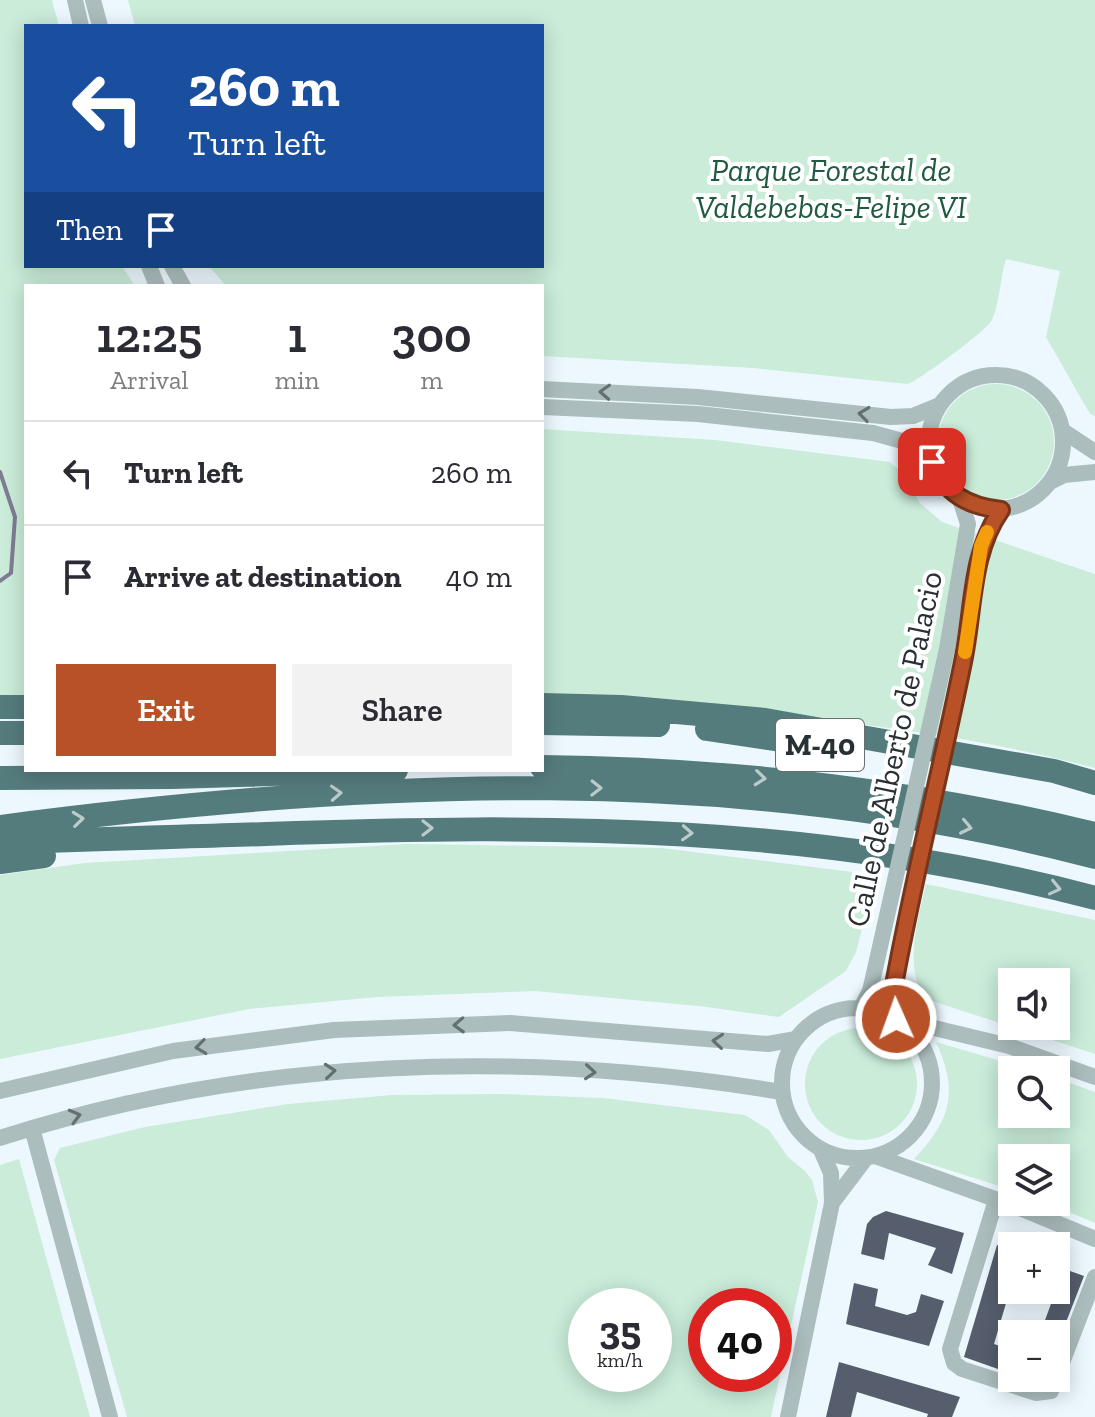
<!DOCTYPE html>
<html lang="en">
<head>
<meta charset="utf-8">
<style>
  :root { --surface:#fff; --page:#f2f2f3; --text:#2b2b33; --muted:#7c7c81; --line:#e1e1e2; --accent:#b85127 }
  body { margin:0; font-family:"Zilla Slab",serif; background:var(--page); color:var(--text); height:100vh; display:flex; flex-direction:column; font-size:30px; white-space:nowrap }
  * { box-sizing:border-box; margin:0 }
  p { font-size:26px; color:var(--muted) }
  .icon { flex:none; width:44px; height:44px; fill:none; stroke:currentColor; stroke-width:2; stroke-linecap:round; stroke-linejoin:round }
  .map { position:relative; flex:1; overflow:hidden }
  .side { position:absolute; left:24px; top:284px; width:520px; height:488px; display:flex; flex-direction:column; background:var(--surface); border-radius:0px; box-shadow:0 4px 20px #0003 }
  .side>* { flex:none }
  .banner { position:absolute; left:24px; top:24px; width:520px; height:244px; border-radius:0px; box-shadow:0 4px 20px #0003; background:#1a4fa0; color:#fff; overflow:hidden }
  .controls { position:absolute; left:998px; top:968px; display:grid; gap:16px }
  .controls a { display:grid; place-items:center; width:72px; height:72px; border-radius:0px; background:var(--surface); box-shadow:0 4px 20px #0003; font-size:40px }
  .speed { position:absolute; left:568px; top:1288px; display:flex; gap:16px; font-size:40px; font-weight:700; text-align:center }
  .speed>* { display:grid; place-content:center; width:104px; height:104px; border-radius:50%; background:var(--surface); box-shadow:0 4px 20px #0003; line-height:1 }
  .speed small { font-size:20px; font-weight:400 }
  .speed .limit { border:12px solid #d22; background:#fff; color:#111 }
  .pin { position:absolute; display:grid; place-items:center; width:68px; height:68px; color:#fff; margin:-34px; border-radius:16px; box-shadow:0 4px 12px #0006 }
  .me { position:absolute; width:88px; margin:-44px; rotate:358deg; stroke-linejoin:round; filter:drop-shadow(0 0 6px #0008) }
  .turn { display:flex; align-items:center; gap:28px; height:168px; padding:0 32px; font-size:36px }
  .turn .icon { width:104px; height:104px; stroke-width:2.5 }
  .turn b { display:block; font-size:56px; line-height:68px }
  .then { display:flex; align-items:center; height:76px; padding:0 32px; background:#0003; gap:16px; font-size:30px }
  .eta { display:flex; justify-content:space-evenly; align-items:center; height:136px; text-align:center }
  .eta b { font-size:48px; font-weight:600; line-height:56px }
  .cta { display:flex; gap:16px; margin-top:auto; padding:16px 32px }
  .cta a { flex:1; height:92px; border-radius:0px; background:var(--accent); color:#fff; font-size:32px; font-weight:600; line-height:92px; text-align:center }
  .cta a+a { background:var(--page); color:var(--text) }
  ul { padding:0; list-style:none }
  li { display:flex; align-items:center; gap:24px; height:104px; padding:0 32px; border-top:2px solid var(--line) }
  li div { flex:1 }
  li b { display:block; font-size:30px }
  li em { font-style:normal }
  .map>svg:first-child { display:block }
  .green { fill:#caecd9; fill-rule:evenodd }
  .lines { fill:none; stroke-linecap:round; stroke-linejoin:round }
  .stream { stroke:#807c92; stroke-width:4 }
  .building { fill:#565d6c }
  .minor { stroke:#acbdbd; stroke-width:16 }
  .highway { stroke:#557c7d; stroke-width:24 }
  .minor-bridge { stroke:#acbdbd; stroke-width:16 }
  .oneway { stroke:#646f72 }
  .oneway2 { stroke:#bbcbcb }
  .route-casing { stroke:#783519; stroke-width:20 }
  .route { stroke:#b85127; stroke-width:14 }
  .slow { stroke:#f59e0b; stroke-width:14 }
  .labels { text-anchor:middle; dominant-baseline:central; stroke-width:8; stroke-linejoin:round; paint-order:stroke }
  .shield { fill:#fff; stroke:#696e71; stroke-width:2 }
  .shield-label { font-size:30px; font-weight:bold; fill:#293034 }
  .park-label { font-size:32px; font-style:italic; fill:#205a41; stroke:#fff }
  .street-label { font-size:32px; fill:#293034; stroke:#fff }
</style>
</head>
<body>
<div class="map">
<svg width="1095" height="1417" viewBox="0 0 1095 1417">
  <rect width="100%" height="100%" fill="#ecf8fe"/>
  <!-- green -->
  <path class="green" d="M0 0H52L59 26H26V266H122L135 286H26V700L0 701Z
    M128 0H1095V416L1090 414 1046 337 1060 271 1006 259C1000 278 1000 302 992 320 988 330 919 380 908 384L753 368 542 356V286H226L209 266H542V26H135Z
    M938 442a58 58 0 1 1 116 0a58 58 0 1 1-116 0Z
    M542 429 715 440 890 462 905 475 919 502 942 522 1095 574V768C915 720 727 711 542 695Z
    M408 844 662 848 876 875 856 952 846 971 779 1017 699 1006 535 991 377 997 249 1009 0 1059V875L85 863Z
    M926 884 1095 920V1054L923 998C905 961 917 924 926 884ZM1056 982V1026H1012V982Z
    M805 1084a56 56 0 1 1 112 0a56 56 0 1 1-112 0Z
    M936 1042 1032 1070H1012V1114H1056V1078L1095 1092V1223L1045 1202H1056V1158H1012V1190L914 1159C951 1120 959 1092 936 1042Z
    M501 1094 603 1098 745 1115 769 1130 788 1157 805 1171 812 1180 818 1202 771 1417H127L54 1160 60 1148 145 1127 288 1104 392 1095ZM586 1306H654V1374H586ZM774 1306V1374H706V1306Z
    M19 1159 90 1417H0V1165Z"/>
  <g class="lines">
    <!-- stream -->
    <path class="stream" d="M0 472 15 517 11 573 0 581"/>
  </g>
  <!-- building -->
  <path class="building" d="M886 1211 964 1233 952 1274 928 1265 936 1248 889 1233 884 1260 861 1254 867 1224 873 1217Z
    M997 1245 1012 1250V1283L994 1344 1012 1350V1374L964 1357Z
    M1056 1266 1084 1276 1056 1348V1334H1040L1056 1290Z
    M854 1283 878 1289 875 1306 907 1315 916 1312 921 1294 944 1301 929 1346 846 1324Z
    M839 1362 960 1397 952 1417H927L928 1414 857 1392 851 1417H826Z"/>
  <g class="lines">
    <!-- minor -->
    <path class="minor" d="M75 0 81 26
      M93 0 100 26
      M149 266 157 286
      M172 266 183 286
      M929 442a67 67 0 1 1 134 0a67 67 0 1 1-134 0Z
      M542 389 698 397 891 417 913 416 940 405
      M542 407 698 414 873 433 906 442 932 462
      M1063 431 1095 452
      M1052 481 1064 475 1095 472
      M967 646C973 599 973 549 1001 510
      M947 649 968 524 960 499
      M782 1083a75 75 0 1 1 150 0a75 75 0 1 1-150 0Z
      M861 1008 870 991 884 929
      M894 1018V985L903 933
      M897 1019 1009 1046 1095 1077
      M0 1091 173 1051 334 1030 510 1023 768 1044 796 1039
      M32 1128 110 1417
      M0 1138C253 1057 521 1049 782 1092
      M875 1156 1020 1208 1095 1239
      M996 1200 950 1349 954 1363 962 1369 1036 1393 1051 1391 1095 1277
      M832 1203 866 1158
      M788 1417 832 1203 831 1173 821 1150"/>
    <!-- highway -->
    <path class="highway" d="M542 705 621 707 765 720 1054 771 1095 783
      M0 707H26
      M542 723 658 725
      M707 729 849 750
      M0 733H26
      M542 767C728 769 914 790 1095 834
      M0 778 172 777 396 770
      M0 827C363 779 738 762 1095 857
      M0 843C89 839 177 837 266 834 551 824 817 824 1095 898
      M0 862 44 856"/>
    <!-- minor-bridge -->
    <path class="minor-bridge" d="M884 929 947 649
      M903 933 967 646"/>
  </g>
  <!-- one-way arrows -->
  <defs><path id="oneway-chevron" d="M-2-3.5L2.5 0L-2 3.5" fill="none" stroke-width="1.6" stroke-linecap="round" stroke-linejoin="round" transform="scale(2)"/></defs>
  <g class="oneway">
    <use href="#oneway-chevron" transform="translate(605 392) rotate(-177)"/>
    <use href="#oneway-chevron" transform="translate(864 414) rotate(-173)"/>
    <use href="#oneway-chevron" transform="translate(459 1025) rotate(178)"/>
    <use href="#oneway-chevron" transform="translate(718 1041) rotate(-175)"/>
    <use href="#oneway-chevron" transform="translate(201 1047) rotate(173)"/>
    <use href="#oneway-chevron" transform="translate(330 1071) rotate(-5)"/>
    <use href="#oneway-chevron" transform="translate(590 1072) rotate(4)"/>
    <use href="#oneway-chevron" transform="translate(75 1116) rotate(-15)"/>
  </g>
  <g class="oneway2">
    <use href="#oneway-chevron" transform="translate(760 778) rotate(6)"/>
    <use href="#oneway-chevron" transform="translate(596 788) rotate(1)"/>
    <use href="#oneway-chevron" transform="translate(336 793) rotate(-3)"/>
    <use href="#oneway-chevron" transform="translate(78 819) rotate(-6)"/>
    <use href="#oneway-chevron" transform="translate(966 827) rotate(12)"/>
    <use href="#oneway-chevron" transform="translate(427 828)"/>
    <use href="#oneway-chevron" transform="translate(687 833) rotate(3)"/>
    <use href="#oneway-chevron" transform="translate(1055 888) rotate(13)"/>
  </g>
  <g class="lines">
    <defs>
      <path id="route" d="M896 1019 894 985C914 876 941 770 963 662 974 610 970 554 1001 510 967 506 946 494 932 462"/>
    </defs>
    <!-- route casing -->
    <use href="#route" class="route-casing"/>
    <!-- route -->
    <use href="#route" class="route"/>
    <!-- slow -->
    <path class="slow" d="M965 652 981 546 987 532"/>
  </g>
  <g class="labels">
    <!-- shield labels -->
    <rect class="shield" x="776" y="719" width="88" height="52" rx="6"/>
    <g class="shield-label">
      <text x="820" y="745">M-40</text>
    </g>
    <!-- park labels -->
    <g class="park-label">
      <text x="831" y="170">Parque Forestal de<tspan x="831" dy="37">Valdebebas-Felipe VI</tspan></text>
    </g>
    <!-- street labels -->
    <g class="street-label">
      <text transform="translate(894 749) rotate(-78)">Calle de Alberto de Palacio</text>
    </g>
  </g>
</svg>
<div class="controls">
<a><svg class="icon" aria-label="sound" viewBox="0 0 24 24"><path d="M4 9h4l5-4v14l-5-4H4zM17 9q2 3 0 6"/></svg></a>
<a><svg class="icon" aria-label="search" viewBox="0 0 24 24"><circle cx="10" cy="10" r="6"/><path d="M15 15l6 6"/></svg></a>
<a><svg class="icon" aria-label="layers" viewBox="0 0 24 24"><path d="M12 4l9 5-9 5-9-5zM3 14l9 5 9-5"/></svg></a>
<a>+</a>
<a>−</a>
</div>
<div class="speed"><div>35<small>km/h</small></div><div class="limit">40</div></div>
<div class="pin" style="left:932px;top:462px;background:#d93025"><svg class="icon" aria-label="arrive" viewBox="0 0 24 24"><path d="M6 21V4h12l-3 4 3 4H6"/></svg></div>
<svg class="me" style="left:896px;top:1019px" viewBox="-20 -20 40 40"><circle r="17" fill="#b85127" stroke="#fff" stroke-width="3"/><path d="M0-11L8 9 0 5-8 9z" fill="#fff"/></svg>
<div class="banner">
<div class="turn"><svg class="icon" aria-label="left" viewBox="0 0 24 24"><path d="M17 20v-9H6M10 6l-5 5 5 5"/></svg><div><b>260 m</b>Turn left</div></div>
<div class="then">Then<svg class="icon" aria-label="arrive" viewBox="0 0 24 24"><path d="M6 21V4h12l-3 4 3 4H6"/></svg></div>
</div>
<section class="side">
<div class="eta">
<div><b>12:25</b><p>Arrival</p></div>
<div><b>1</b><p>min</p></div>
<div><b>300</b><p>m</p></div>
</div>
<ul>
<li><svg class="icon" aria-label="left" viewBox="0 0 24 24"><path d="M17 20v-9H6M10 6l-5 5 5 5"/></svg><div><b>Turn left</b></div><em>260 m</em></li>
<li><svg class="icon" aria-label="arrive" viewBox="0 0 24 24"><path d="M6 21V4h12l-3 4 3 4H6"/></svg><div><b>Arrive at destination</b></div><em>40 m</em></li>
</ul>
<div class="cta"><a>Exit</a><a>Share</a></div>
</section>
</div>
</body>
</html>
